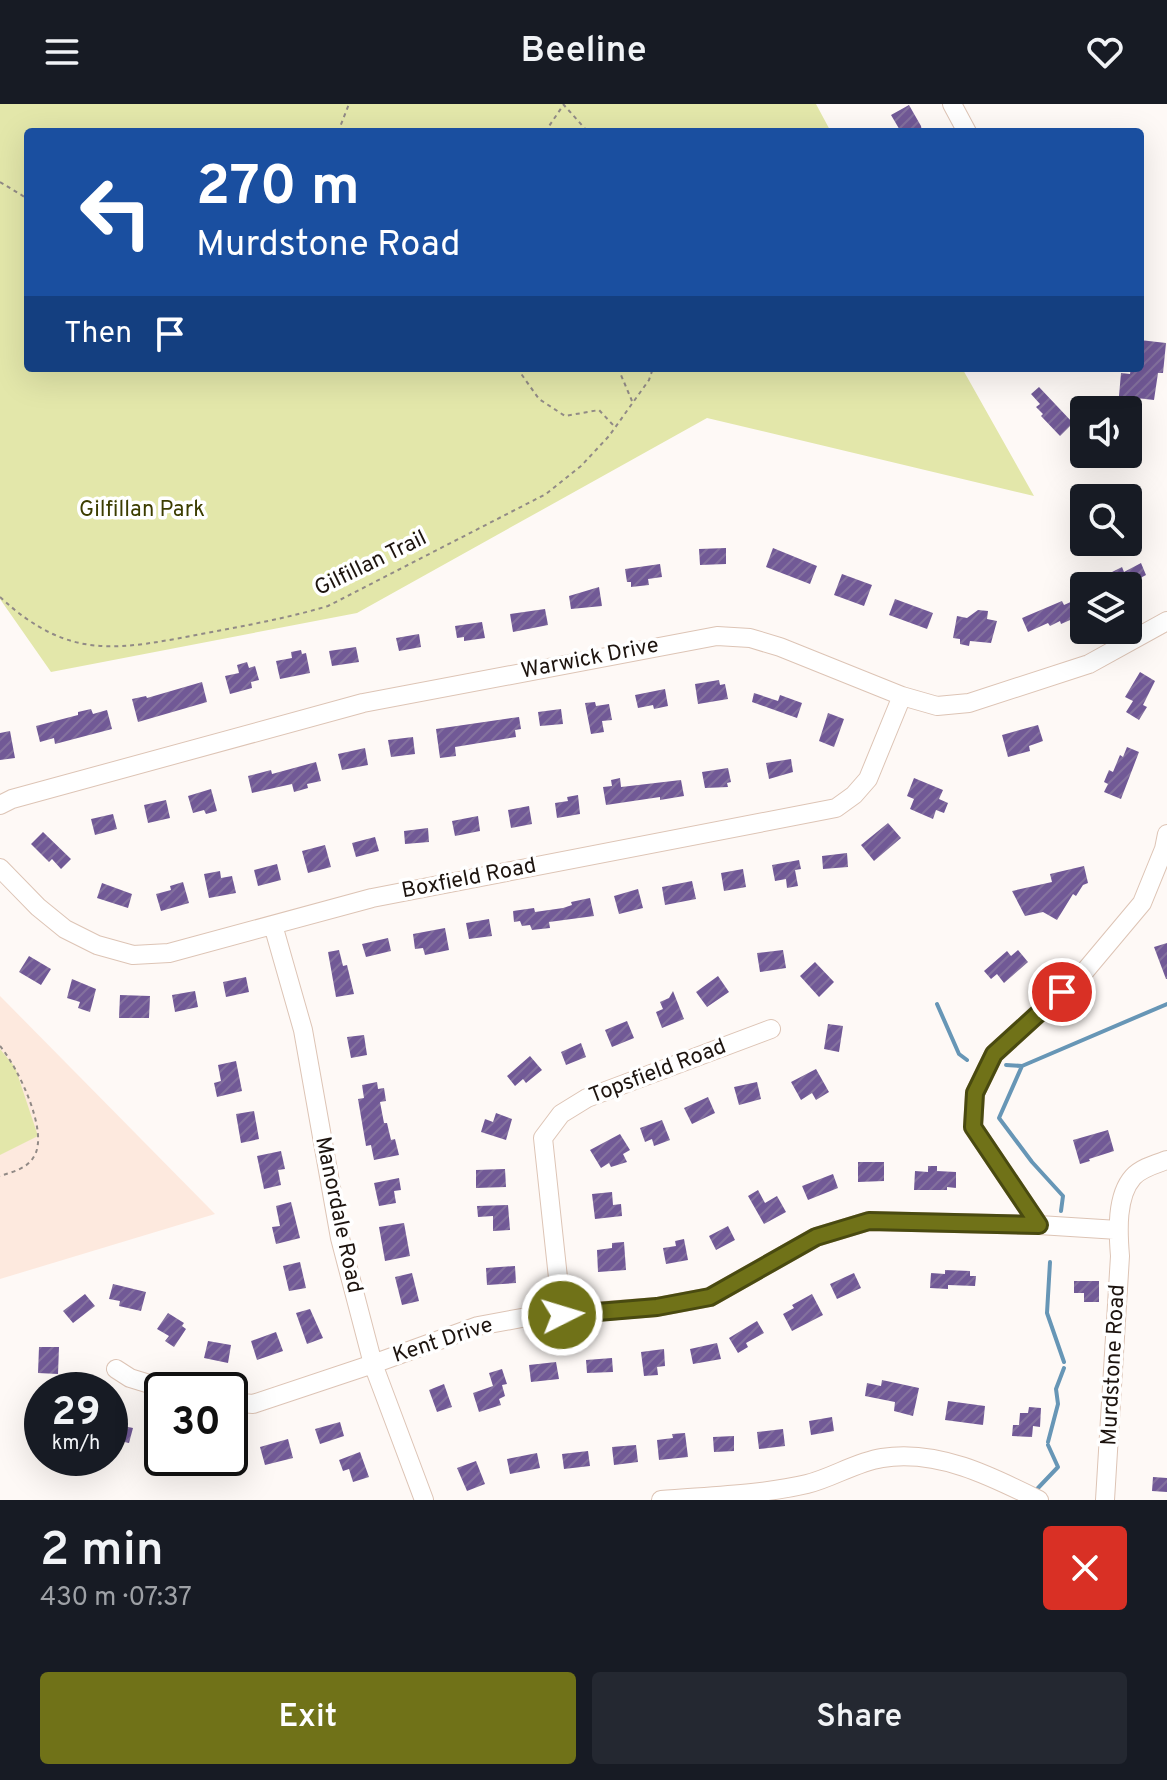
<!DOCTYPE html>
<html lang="en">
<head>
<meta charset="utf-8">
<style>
  :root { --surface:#171b24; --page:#242831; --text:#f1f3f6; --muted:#9ea1a6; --accent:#707218 }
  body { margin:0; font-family:Overpass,sans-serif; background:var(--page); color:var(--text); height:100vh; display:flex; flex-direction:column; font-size:30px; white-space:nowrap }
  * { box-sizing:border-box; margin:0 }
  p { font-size:26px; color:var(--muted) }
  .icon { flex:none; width:44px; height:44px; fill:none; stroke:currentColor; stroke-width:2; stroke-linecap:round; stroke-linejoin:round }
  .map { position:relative; height:1396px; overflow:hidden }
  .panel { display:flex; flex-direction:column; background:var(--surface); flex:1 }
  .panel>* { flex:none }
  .banner { position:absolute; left:24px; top:24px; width:1120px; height:244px; border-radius:8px; box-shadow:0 8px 32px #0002; background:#1a4fa0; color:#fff; overflow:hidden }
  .fabs { position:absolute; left:1070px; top:292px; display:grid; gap:16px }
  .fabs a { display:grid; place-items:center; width:72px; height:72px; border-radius:8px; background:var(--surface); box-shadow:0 8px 32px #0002; font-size:40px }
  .speed { position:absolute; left:24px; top:1268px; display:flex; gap:16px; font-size:40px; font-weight:700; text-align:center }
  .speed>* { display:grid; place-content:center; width:104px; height:104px; border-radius:50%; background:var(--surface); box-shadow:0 8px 32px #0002; line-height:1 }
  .speed small { font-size:20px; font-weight:400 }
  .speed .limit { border:4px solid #111; border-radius:12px; background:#fff; color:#111 }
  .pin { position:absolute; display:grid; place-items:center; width:68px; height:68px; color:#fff; margin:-34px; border:4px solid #fff; border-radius:50%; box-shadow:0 2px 8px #0007 }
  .me { position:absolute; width:88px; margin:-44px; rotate:85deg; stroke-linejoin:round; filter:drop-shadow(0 0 6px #0008) }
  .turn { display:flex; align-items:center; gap:28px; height:168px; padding:0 40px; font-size:36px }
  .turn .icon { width:104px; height:104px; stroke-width:2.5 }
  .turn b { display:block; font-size:56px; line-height:68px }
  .then { display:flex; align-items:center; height:76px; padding:0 40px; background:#0003; gap:16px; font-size:30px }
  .round { display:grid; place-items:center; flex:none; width:84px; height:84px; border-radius:8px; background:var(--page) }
  .head { display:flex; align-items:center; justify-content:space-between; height:136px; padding:0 40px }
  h1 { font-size:48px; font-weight:600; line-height:60px }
  .primary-button { display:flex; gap:16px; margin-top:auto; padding:16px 40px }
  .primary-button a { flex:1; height:92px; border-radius:8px; background:var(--accent); color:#fff; font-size:32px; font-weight:600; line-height:92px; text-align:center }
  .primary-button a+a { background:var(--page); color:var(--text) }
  header { display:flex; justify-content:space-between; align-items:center; height:104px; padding:0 40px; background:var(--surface); font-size:36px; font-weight:600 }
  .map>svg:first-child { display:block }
  .built { fill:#fde9de }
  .park { fill:#e3e7aa }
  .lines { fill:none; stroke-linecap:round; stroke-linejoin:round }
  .stream { stroke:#6796b6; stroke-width:4 }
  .building { fill:url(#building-hatch) }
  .minor-casing { stroke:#ddc4b5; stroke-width:20 }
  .path { stroke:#918a86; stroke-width:2; stroke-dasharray:4 4; stroke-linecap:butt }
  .minor { stroke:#fff; stroke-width:18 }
  .route-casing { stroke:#494a10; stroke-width:20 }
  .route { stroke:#707218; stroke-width:14 }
  .labels { text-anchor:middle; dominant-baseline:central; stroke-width:7; stroke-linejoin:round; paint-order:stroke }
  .park-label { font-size:22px; fill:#3c3d00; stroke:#fff }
  .street-label { font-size:22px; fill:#1d140f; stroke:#fff }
</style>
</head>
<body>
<header><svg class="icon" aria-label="menu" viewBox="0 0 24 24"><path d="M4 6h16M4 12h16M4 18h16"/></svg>Beeline<svg class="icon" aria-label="heart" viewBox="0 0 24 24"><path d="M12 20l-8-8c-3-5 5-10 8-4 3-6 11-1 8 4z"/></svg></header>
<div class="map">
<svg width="1167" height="1396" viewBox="0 0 1167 1396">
  <defs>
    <pattern id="building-hatch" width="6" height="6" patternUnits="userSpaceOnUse" patternTransform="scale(2)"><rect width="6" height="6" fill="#715996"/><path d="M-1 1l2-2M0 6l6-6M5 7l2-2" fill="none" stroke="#84719e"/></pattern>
  </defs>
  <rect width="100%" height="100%" fill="#fef9f6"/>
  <!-- built -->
  <path class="built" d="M0 892 215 1110 0 1175Z"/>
  <!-- park -->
  <path class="park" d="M0 0H816L831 28H28V264H962L1034 392 707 314 357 509 51 568 0 495Z
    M0 945 15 963 38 1032 0 1051Z"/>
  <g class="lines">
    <!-- stream -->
    <path class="stream" d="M937 900 959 950 967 956
      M1006 961 1022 962
      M1061 1107 1063 1092 1032 1058 999 1014 1022 962 1167 900
      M1050 1158 1047 1209 1064 1258
      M1048 1338 1058 1300 1056 1285 1064 1264
      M1038 1384 1058 1363 1048 1341"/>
  </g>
  <!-- building -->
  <path class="building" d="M909 1 921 22 922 28H901L891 11Z
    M1140 236 1166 239 1163 269H1158L1154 296 1119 292 1121 269 1130 270 1131 264H1140Z
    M1039 283 1073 319 1060 332 1041 312 1043 310 1036 303 1040 300 1031 290Z
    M726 444V460L700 461 699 445Z
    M773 444 817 462 810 480 766 463Z
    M1141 459 1146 471 1127 481 1124 475 1117 479 1112 468 1122 463 1124 468Z
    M660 460 662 473 648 475 649 481 631 483V478H627L625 465Z
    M842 470 872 481 864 502 834 491Z
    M599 483 602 502 571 505 569 492Z
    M895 495 933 509 927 525 889 511Z
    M1075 496 1078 502 1084 500V510L1061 520 1060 517 1050 522 1048 519 1028 528 1022 514 1062 497 1064 501Z
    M545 505 548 521 513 528 510 510Z
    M978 506 988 507 987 515 997 517 991 539 970 537 969 542 960 540V535L953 534 957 512 967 514Z
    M482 518 485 534 464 537V533L457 534 455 522Z
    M419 530 421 543 399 547 396 534Z
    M356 543 359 558 332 562 329 547Z
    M301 546 302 550 306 549 310 569 280 575 276 557 292 554 291 548Z
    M247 558 249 564 255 562 259 576 251 578 252 584 230 590 225 572 239 569 237 561Z
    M1140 568 1155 577 1143 601 1147 603 1139 616 1126 608 1133 597 1125 593Z
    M719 576 720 581 725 580 728 595 698 600 695 580Z
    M202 578 207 598 138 618 132 595 146 592 147 594Z
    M665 585 668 602 654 605 653 601 638 604 635 591Z
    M754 589 778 597 780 591 802 599 797 614 752 598Z
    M595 598 596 602 609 600 612 616 602 617 604 628 591 630 585 599Z
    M91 605 93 610 107 606 112 625 55 640 54 634 40 638 36 622 78 611V608Z
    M561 605 563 620 540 622 538 608Z
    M828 609 844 615 834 643 819 637Z
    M519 613 521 625 515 626 516 633 455 643 456 652 440 654 436 625Z
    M1038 621 1043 637 1029 642 1030 647 1008 653 1002 631Z
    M10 627 15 654 0 656V629Z
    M413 633 415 650 391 653 388 636Z
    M1127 643 1139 648 1121 695 1104 688 1108 680 1104 678 1109 666 1113 668 1120 651 1123 653Z
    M365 644 368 661 342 666 338 650Z
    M791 655 793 668 769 675 766 659Z
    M316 658 321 677 307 680 308 684 294 688 292 680 252 689 248 672 271 666 272 670Z
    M728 664 731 678 727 679 728 683 705 684 702 668Z
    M620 674 621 683 681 676 684 692 660 696V693L606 701 603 683 612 682 611 676Z
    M914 674 943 686 939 695 948 699 944 709 936 706 933 715 910 705 914 695 907 692Z
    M211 685 217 707 206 710 204 706 193 709 188 692Z
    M578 691 580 710 557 714 555 699 568 697 567 693Z
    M166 696 170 714 148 719 144 701Z
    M529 702 532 720 511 724 508 706Z
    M113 710 117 725 95 731 91 715Z
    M478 712 480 727 455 732 452 717Z
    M888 719 901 734 874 757 861 741Z
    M428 724 429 738 405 740 404 727Z
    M43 728 71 755 61 765 52 755 49 758 31 740Z
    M375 733 379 747 356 753 352 739Z
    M325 741 331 763 308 769 302 747Z
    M847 749 848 763 823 765 822 752Z
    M799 756 801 765 795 766 798 782 787 784 786 775 775 777 772 761Z
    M277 760 281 776 258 782 254 766Z
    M1084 762 1088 779 1083 781 1076 792 1073 790 1057 816 1043 808 1025 812 1012 787 1052 778 1050 770Z
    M743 765 746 783 724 787 721 769Z
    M220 767 221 774 232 772 236 789 209 794 204 770Z
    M692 777 696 795 665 801 662 783Z
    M183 778 189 799 161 807 156 790 171 786 170 782Z
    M102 779 132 790 128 804 97 794Z
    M638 785 643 804 619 810 614 792Z
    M590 794 594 812 549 818 550 824 532 826 530 821 522 822 520 817 514 818 513 807 534 804 535 808 563 804 572 801 571 798Z
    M489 815 492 832 469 835 466 819Z
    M445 824 449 846 425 851 423 844 415 845 413 830Z
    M388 834 391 847 366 853 362 840Z
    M1167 839V875H1166L1154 843Z
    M339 846 343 862 347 861 354 890 336 893 328 848Z
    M783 846 786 864 760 868 757 849Z
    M1018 846 1028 858 1004 879 997 870 991 875 984 867 1007 847 1011 852Z
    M29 852 51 865 41 881 19 868Z
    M815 858 834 878 819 893 800 872Z
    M718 872 729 888 707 903 696 888Z
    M246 873 249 888 226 893 223 878Z
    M72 875 96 885 90 908 78 904 80 898 67 894Z
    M195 887 198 903 175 908 172 891Z
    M673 887 684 915 662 924 656 908 663 905 660 898 669 894Z
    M120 891 150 892 149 914H119Z
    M627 917 634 934 612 943 605 926Z
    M828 920 843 922 839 948 824 945Z
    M364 931 367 951 351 954 347 933Z
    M581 939 586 953 566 961 561 948Z
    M530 952 542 966 526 979 523 975 515 982 507 972Z
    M236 957 242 987 217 993 214 979 221 977 218 961Z
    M816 965 829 988 816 996 812 989 801 996 791 978Z
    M377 978 378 985 384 984 386 997 380 998 384 1019H387L391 1036 395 1035 399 1051 374 1056 371 1041 366 1042 358 995 364 994 362 981Z
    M757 978 761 995 739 1001 734 983Z
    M708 993 715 1009 692 1020 684 1004Z
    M254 1007 259 1035 241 1039 236 1010Z
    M496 1009 512 1015 506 1036 481 1028 485 1015 493 1018Z
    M662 1016 670 1036 654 1042 652 1035 645 1038 640 1024Z
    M1108 1026 1114 1047 1089 1055 1090 1057 1080 1060 1073 1036Z
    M620 1030 630 1046 623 1050 627 1058 611 1063 609 1059 601 1064 590 1046Z
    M281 1047 285 1065 278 1066 281 1081 264 1085 257 1052Z
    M858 1058H884V1077L858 1078Z
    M928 1062H937V1067L956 1068V1084L947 1083V1086H914L915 1067 928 1068Z
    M505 1065 506 1083 476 1084V1066Z
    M833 1070 838 1084 808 1096 802 1082Z
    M399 1074 401 1086 394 1087 396 1099 379 1102 374 1079Z
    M758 1086 765 1099 777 1092 786 1108 764 1120 748 1092Z
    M612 1088 613 1101 621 1100 622 1112 595 1115 592 1090Z
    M291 1098 300 1134 276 1140 272 1123 280 1122 276 1102Z
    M508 1101 510 1126 493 1127V1112L478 1113 477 1102Z
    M404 1119 410 1152 385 1157 379 1123Z
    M728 1122 735 1136 716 1146 709 1132Z
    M684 1135 688 1156 666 1160 663 1144 676 1142 675 1137Z
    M624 1138 626 1166 598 1168 597 1146 612 1144V1139Z
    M300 1158 306 1184 289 1187 283 1162Z
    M515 1162 516 1179 487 1181 486 1164Z
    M945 1166 970 1167V1172H976L975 1182 948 1181V1185L930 1184 931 1169 945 1170Z
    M412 1169 419 1197 402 1201 395 1173Z
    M854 1169 861 1184 837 1195 830 1180Z
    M1074 1177H1099V1198H1084V1189H1074Z
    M113 1180 146 1188 141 1207 119 1202 120 1197 109 1195Z
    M85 1190 95 1202 73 1219 63 1207Z
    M812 1190 823 1211 792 1227 783 1210 794 1204 792 1201Z
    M310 1205 323 1234 307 1240 296 1209Z
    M168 1209 184 1219 182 1222 186 1225 174 1243 165 1237 169 1232 157 1225Z
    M757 1217 764 1229 746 1239 748 1243 738 1249 729 1234Z
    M276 1228 283 1247 257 1256 251 1237Z
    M208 1237 231 1241 228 1259 204 1254Z
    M717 1239 721 1255 693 1260 690 1245Z
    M39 1243H59L58 1270 38 1269Z
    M664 1245 665 1262 657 1263 658 1271 644 1272 641 1248Z
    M612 1254 613 1268 587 1269 586 1256Z
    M556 1258 559 1275 531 1278 529 1261Z
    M502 1265 507 1280 502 1281 505 1292 499 1295 501 1301 479 1308 473 1289 493 1282 489 1269Z
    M882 1276 919 1284 913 1312 894 1307 895 1298 865 1292 867 1279 881 1282Z
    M444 1280 452 1303 437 1308 429 1286Z
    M948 1297 985 1302 983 1321 945 1316Z
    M1029 1303 1041 1304 1040 1323 1033 1322 1032 1333 1012 1332 1013 1321H1019L1020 1309H1028Z
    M832 1313 834 1327 811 1331 809 1317Z
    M340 1318 344 1332 320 1340 315 1325Z
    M110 1319 133 1324 129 1339 110 1335Z
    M783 1325 785 1342 759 1345 757 1328Z
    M685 1329 688 1353 659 1356 657 1336 673 1334 672 1330Z
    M734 1332V1347L714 1348 713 1333Z
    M288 1335 293 1354 265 1361 260 1343Z
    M636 1341 638 1358 614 1361 612 1343Z
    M588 1347 590 1362 564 1365 562 1350Z
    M360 1348 369 1373 353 1378 349 1365 343 1367 339 1356Z
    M537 1349 540 1364 510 1370 507 1355Z
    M476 1357 485 1380 467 1387 457 1364Z
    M1153 1373 1167 1374V1388L1152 1387Z"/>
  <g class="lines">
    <defs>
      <path id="minor" d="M952 0 967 28
        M0 701 12 695 363 599 717 532 750 534 780 543 902 592 937 602 969 599 1089 560 1167 517
        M0 764 38 803 65 825 97 841 133 851 169 849 372 794 836 704 854 691 868 675 902 592
        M273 821 303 926 340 1134 373 1260 424 1396
        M1039 1121 973 1023 975 989 994 950 1085 867 1142 799 1164 745 1167 730
        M562 1211 543 1034 561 1010 587 994 771 925
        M116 1265 130 1274 169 1286
        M230 1298 253 1300 373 1260 478 1222 527 1213 657 1203 710 1193 816 1133 869 1117 1039 1121 1118 1126
        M661 1396C709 1392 760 1391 807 1380 832 1374 856 1358 882 1354 937 1345 991 1372 1039 1396
        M1105 1396 1120 1152C1118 1128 1116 1092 1133 1073 1141 1064 1156 1060 1167 1056"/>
    </defs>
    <!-- minor casing -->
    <use href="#minor" class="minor-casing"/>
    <!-- path -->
    <path class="path" d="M563 0 588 28
      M338 28 349 0
      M545 28 562 3
      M0 78 28 95
      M517 264 539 295 565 312 599 306 614 322
      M618 264 632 297
      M0 493C71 559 120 545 207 529 248 521 288 514 328 502L546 390 581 362 609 332 649 276 653 264
      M0 942C17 962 51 1030 33 1054 26 1065 12 1068 0 1072"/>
    <!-- minor -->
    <use href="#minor" class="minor"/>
  </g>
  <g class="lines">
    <defs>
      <path id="route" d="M562 1211 657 1203 710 1193 816 1133 869 1117 1039 1121 973 1023 975 989 994 950 1062 888"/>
    </defs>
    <!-- route casing -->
    <use href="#route" class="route-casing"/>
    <!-- route -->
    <use href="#route" class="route"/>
  </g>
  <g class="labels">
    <!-- park labels -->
    <g class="park-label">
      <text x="142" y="406">Gilfillan Park</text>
    </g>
    <!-- street labels -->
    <g class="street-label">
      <text transform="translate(371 460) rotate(-26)">Gilfillan Trail</text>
      <text transform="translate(590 555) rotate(-11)">Warwick Drive</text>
      <text transform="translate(469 775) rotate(-11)">Boxfield Road</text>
      <text transform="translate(658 968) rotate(-21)">Topsfield Road</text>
      <text transform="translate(338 1111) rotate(78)">Manordale Road</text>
      <text transform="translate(443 1237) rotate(-18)">Kent Drive</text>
      <text transform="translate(1114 1261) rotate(-87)">Murdstone Road</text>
    </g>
  </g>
</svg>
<div class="fabs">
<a><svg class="icon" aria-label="sound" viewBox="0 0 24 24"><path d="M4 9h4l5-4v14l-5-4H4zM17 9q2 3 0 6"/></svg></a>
<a><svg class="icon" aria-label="search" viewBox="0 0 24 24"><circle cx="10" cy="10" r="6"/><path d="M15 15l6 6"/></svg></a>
<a><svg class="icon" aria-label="layers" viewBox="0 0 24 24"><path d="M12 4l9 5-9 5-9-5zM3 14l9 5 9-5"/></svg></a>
</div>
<div class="speed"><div>29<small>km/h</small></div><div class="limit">30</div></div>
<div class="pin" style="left:1062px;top:888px;background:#d93025"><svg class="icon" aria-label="arrive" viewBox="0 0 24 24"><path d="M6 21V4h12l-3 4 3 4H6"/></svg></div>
<svg class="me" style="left:562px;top:1211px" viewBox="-20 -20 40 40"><circle r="17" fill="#707218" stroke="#fff" stroke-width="3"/><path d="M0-11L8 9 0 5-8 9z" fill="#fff"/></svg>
<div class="banner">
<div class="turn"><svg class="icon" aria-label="left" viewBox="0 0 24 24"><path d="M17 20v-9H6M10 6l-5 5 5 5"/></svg><div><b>270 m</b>Murdstone Road</div></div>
<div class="then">Then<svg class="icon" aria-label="arrive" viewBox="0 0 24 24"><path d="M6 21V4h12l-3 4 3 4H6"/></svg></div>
</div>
</div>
<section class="panel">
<div class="head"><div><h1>2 min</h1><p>430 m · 07:37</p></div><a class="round" style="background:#d93025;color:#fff"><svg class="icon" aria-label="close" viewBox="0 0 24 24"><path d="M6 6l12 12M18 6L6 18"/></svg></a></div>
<div class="primary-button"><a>Exit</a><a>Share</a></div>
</section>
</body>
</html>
